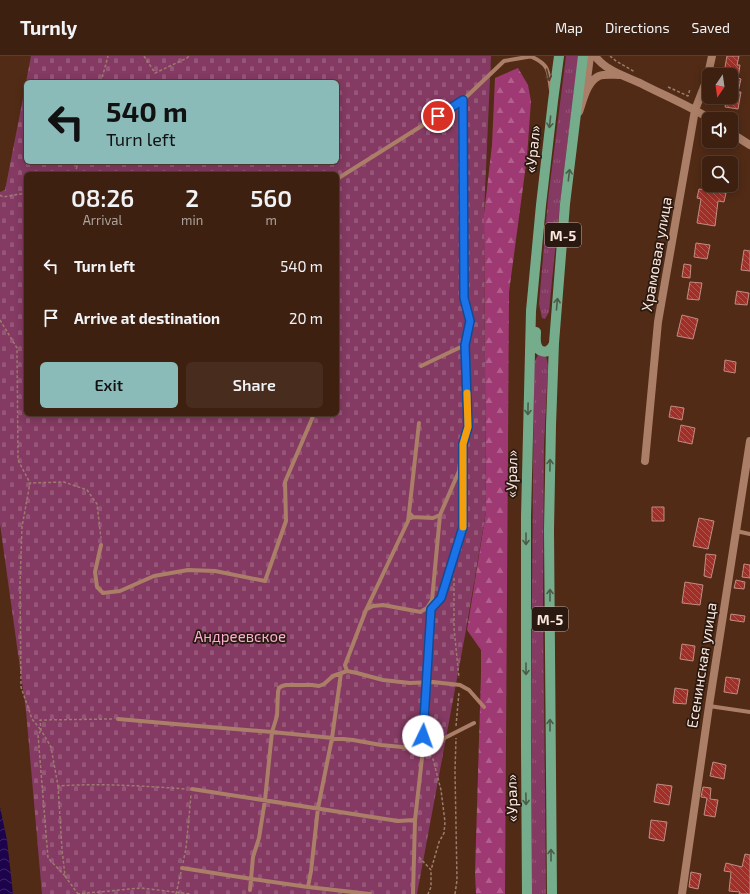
<!DOCTYPE html>
<html lang="en">
<head>
<meta charset="utf-8">
<style>
  :root { --surface:#3d2010; --page:#482d1e; --text:#f1f3f6; --muted:#ada39f; --line:#563e30; --accent:#8bbbb9 }
  body { margin:0; font-family:"Exo 2",sans-serif; background:var(--page); color:var(--text); height:100vh; display:flex; flex-direction:column; font-size:15px; white-space:nowrap }
  * { box-sizing:border-box; margin:0 }
  p { font-size:13px; color:var(--muted) }
  .icon { flex:none; width:22px; height:22px; fill:none; stroke:currentColor; stroke-width:2; stroke-linecap:round; stroke-linejoin:round }
  .map { position:relative; flex:1; overflow:hidden }
  .side { position:absolute; left:24px; top:116px; width:315px; height:244px; display:flex; flex-direction:column; background:var(--surface); border-radius:6px; box-shadow:0 2px 10px #0003,0 0 0 1px var(--line) }
  .side>* { flex:none }
  .banner { position:absolute; left:24px; top:24px; width:315px; height:84px; border-radius:6px; box-shadow:0 2px 10px #0003,0 0 0 1px var(--line); background:#8bbbb9; color:#111; overflow:hidden }
  .needle { width:26px; rotate:193deg }
  .buttons { position:absolute; left:702px; top:12px; display:grid; gap:8px }
  .buttons a { display:grid; place-items:center; width:36px; height:36px; border-radius:6px; background:var(--surface); box-shadow:0 2px 10px #0003,0 0 0 1px var(--line); font-size:20px }
  .pin { position:absolute; display:grid; place-items:center; width:34px; height:34px; color:#fff; margin:-17px; border:2px solid #fff; border-radius:50%; box-shadow:0 1px 4px #0007 }
  .me { position:absolute; width:44px; margin:-22px; rotate:3deg; stroke-linejoin:round; filter:drop-shadow(0 0 3px #0008) }
  .turn { display:flex; align-items:center; gap:14px; height:84px; padding:0 16px; font-size:18px }
  .turn .icon { width:52px; height:52px; stroke-width:2.5 }
  .turn b { display:block; font-size:28px; line-height:34px }
  .eta { display:flex; justify-content:space-evenly; align-items:center; height:68px; text-align:center }
  .eta b { font-size:24px; font-weight:600; line-height:28px }
  .action { display:flex; gap:8px; margin-top:auto; padding:8px 16px }
  .action a { flex:1; height:46px; border-radius:6px; background:var(--accent); color:#111; font-size:16px; font-weight:600; line-height:46px; text-align:center }
  .action a+a { background:var(--page); color:var(--text) }
  ul { padding:0; list-style:none }
  li { display:flex; align-items:center; gap:12px; height:52px; padding:0 16px }
  li div { flex:1 }
  li b { display:block; font-size:15px }
  li em { font-style:normal }
  header { display:flex; align-items:center; gap:24px; box-sizing:border-box; height:56px; padding:0 20px; background:var(--surface); border-bottom:1px solid var(--line) }
  header strong { font-size:19px }
  nav { display:flex; gap:22px; margin-inline-start:auto; font-size:14px }
  .map>svg:first-child { display:block }
  .grass { fill:url(#grass-tufts) }
  .forest { fill:url(#forest-firs) }
  .cemetery { fill:url(#cemetery-stones); fill-rule:evenodd }
  .water { fill:url(#water-waves) }
  .building { fill:url(#building-back-hatch); stroke:#c08c84 }
  .lines { fill:none; stroke-linecap:round; stroke-linejoin:round }
  .path { stroke:#9c7d6d; stroke-width:1.5; stroke-dasharray:3 2; stroke-linecap:butt }
  .service { stroke:#aa7e67; stroke-width:4 }
  .minor { stroke:#aa7e67; stroke-width:8 }
  .primary { stroke:#75ad8c; stroke-width:10 }
  .oneway { stroke:#573c2e }
  .oneway2 { stroke:#4c5c48 }
  .route-casing { stroke:#114b97; stroke-width:10 }
  .route { stroke:#1a73e8; stroke-width:7 }
  .slow { stroke:#f59e0b; stroke-width:7 }
  .labels { text-anchor:middle; dominant-baseline:central; stroke-width:3.5; stroke-linejoin:round; paint-order:stroke }
  .shield { fill:#2a1910; stroke:#bdaaa0; stroke-width:1 }
  .shield-label { font-size:14px; font-weight:bold; fill:#fce8de }
  .street-label { font-size:15px; fill:#fce8de; stroke:#2a1910 }
  .park-label { font-size:15px; fill:#fdacd4; stroke:#2a1910 }
</style>
</head>
<body>
<header>
<strong>Turnly</strong>
<nav><a>Map</a><a>Directions</a><a>Saved</a></nav>
</header>
<div class="map">
<svg width="750" height="838" viewBox="0 0 750 838">
  <defs>
    <pattern id="grass-tufts" width="24" height="20" patternUnits="userSpaceOnUse"><rect width="24" height="20" fill="#843a62"/><path d="M3 7l-1-3M5 7V3M7 7l1-3M15 17l-1-3M17 17v-4M19 17l1-3" fill="none" stroke="#965678"/></pattern>
    <pattern id="forest-firs" width="22" height="20" patternUnits="userSpaceOnUse"><rect width="22" height="20" fill="#9f3973"/><path d="M5 1l3.5 6h-7zM16 11l3.5 6h-7z" fill="#b25f8d"/></pattern>
    <pattern id="cemetery-stones" width="16" height="16" patternUnits="userSpaceOnUse"><rect width="16" height="16" fill="#843a62"/><path d="M2 7V4a2 2 0 0 1 4 0v3zM10 15v-3a2 2 0 0 1 4 0v3z" fill="#965678"/></pattern>
    <pattern id="water-waves" width="16" height="10" patternUnits="userSpaceOnUse"><rect width="16" height="10" fill="#1d034c"/><path d="M0 5q4-4 8 0t8 0" fill="none" stroke="#3f2865"/></pattern>
    <pattern id="building-back-hatch" width="6" height="6" patternUnits="userSpaceOnUse"><rect width="6" height="6" fill="#a03027"/><path d="M-1 5l2 2M0 0l6 6M5-1l2 2" fill="none" stroke="#b35850"/></pattern>
  </defs>
  <rect width="100%" height="100%" fill="#512b16"/>
  <!-- grass -->
  <path class="grass" d="M566 0H579C567 85 557 170 549 256L545 263 542 262 539 248 548 143Z
    M542 298 546 300 548 309 544 388 543 548 546 838H532L531 650 534 307 538 299Z"/>
  <!-- forest -->
  <path class="forest" d="M518 12 528 29 531 45 527 101 509 236 505 838H476L475 817 481 618V594L467 574 486 456 484 158 492 89 495 22Z"/>
  <!-- cemetery -->
  <path class="cemetery" d="M31 0H491L484 158 486 456 466 574 417 838H42L26 655 0 468V136L5 134 26 27V106H337V26H26ZM26 118H337V358H26Z"/>
  <!-- water -->
  <path class="water" d="M0 751 7 784 13 838H0Z"/>
  <!-- building -->
  <path class="building" d="M727 0H739L737 9H740L738 22 741 23 738 36H741L738 53 725 51 727 41H731V19H726L727 12 725 11Z
    M699 133 726 137 724 146 718 145 715 170 697 167 701 143 697 142Z
    M696 187 710 189 707 203 694 201Z
    M744 194 750 195V215L741 214Z
    M684 208 691 209 690 222 682 221Z
    M690 226 702 227 699 244 687 243Z
    M737 235 749 237 747 249 735 248Z
    M682 259 698 263 693 283 677 280Z
    M725 304 736 306 735 317 724 315Z
    M671 350 684 352 682 364 669 361Z
    M681 369 695 372 692 388 678 385Z
    M652 451H664V465H652Z
    M699 462 714 465 708 493 693 490Z
    M706 498 716 499 711 522 704 520Z
    M744 508 750 509V522L742 521Z
    M736 524 745 526 744 533 734 532Z
    M685 526 703 529 700 549 682 547Z
    M731 558 745 560 744 566 730 564Z
    M682 588 695 590 693 605 680 603Z
    M726 621 740 623 737 638 724 636Z
    M675 632 688 634 686 648 673 647Z
    M713 706 726 709 724 723 710 720Z
    M657 728 672 730 669 749 654 746Z
    M703 731 711 732 710 743 718 744 715 761 704 759 707 742 701 741Z
    M651 764 667 766 664 785 649 782Z
    M745 798 750 799V838H739L740 836 729 835 731 816 724 815 726 807 742 811Z
    M691 816 701 818 698 833 689 831Z"/>
  <g class="lines">
    <!-- path -->
    <path class="path" d="M144 0 155 17 187 2 189 0
      M610 0 616 5 635 16
      M101 26 108 0
      M668 31 688 40 690 33
      M75 118 78 106
      M0 139 3 141 26 137
      M0 264 17 292 18 404 30 427
      M454 522V572L459 622
      M112 663 40 664 41 674 51 691 58 730C101 727 143 730 186 733
      M456 670 459 636
      M429 699 433 703 441 734 445 766 444 777 439 786 431 814
      M58 730 62 793 65 820 78 838
      M419 801 431 814V831L428 838
      M183 807 186 792 191 739
      M65 820 48 802 38 679 41 674 32 663 21 631 20 528 22 471 30 427 64 426 87 434 97 448 101 482
      M77 838 141 832 191 838
      M176 838 181 816
      M455 838 457 824 455 715 456 682"/>
    <!-- service -->
    <path class="service" d="M532 1C550 9 548 16 551 34
      M337 123 463 44
      M421 310 465 289
      M413 461 409 457 419 367
      M411 462 413 461 433 462 440 459
      M736 475 750 478
      M101 489 95 516 97 531 103 537 120 535 154 520 188 514 215 515 265 525 286 465 285 426 314 358
      M367 553 373 550 383 549 421 556
      M420 556 427 552 432 544 440 459 459 415 461 400
      M347 615 345 609 366 554 408 465 409 457
      M709 650 750 656
      M118 663 198 670 272 676 353 684 381 689 423 693 474 667
      M192 733 398 765 415 764
      M182 812 252 823 308 831 370 838
      M308 831 311 815 318 752 332 682 341 617
      M250 834 253 801 259 782 265 744 272 676 277 660 278 636 279 632 282 630 286 629H312L319 630 324 628 333 620 347 615 357 617 383 624 410 627 433 626 460 629 469 634 484 651
      M413 838 415 764 423 693 431 553 441 542 463 471V388L468 371 465 289 470 265 464 242 463 44 504 5 533 0"/>
    <!-- minor -->
    <path class="minor" d="M595 0C605 14 624 20 640 27 663 39 688 49 710 63
      M586 32 590 0
      M579 56C583 45 587 25 599 20 605 18 612 19 619 19
      M731 77 750 89
      M645 405 658 266 695 54 707 23 712 0
      M682 838 709 650 750 385"/>
    <!-- primary -->
    <path class="primary" d="M536 276C536 280 535 286 537 290 538 295 546 298 550 293 551 293 554 288 554 287
      M527 838 526 689V461L531 255 541 149 553 45 559 0
      M552 838 549 474 551 369 554 287 565 148 583 0"/>
  </g>
  <!-- one-way arrows -->
  <defs><path id="oneway-shaft" d="M-6 0H5M1.5-3L5.5 0L1.5 3" fill="none" stroke-width="1.6" stroke-linecap="round" stroke-linejoin="round"/></defs>
  <use class="oneway" href="#oneway-shaft" transform="translate(548 19) rotate(76)"/>
  <g class="oneway2">
    <use href="#oneway-shaft" transform="translate(550 66) rotate(96)"/>
    <use href="#oneway-shaft" transform="translate(569 119) rotate(-83)"/>
    <use href="#oneway-shaft" transform="translate(557 248) rotate(-85)"/>
    <use href="#oneway-shaft" transform="translate(528 353) rotate(91)"/>
    <use href="#oneway-shaft" transform="translate(550 409) rotate(-89)"/>
    <use href="#oneway-shaft" transform="translate(526 483) rotate(90)"/>
    <use href="#oneway-shaft" transform="translate(550 539) rotate(-90)"/>
    <use href="#oneway-shaft" transform="translate(526 613) rotate(90)"/>
    <use href="#oneway-shaft" transform="translate(550 669) rotate(-90)"/>
    <use href="#oneway-shaft" transform="translate(526 743) rotate(89)"/>
    <use href="#oneway-shaft" transform="translate(551 799) rotate(-90)"/>
  </g>
  <g class="lines">
    <defs>
      <path id="route" d="M423 680 431 553 441 542 463 471V388L468 371 465 289 470 265 464 242 463 44 438 60"/>
    </defs>
    <!-- route casing -->
    <use href="#route" class="route-casing"/>
    <!-- route -->
    <use href="#route" class="route"/>
    <!-- slow -->
    <path class="slow" d="M463 471V388L468 371 467 337"/>
  </g>
  <g class="labels">
    <!-- shield labels -->
    <g class="shield">
      <rect x="545" y="167" width="36" height="24" rx="3"/>
      <rect x="532" y="551" width="36" height="24" rx="3"/>
    </g>
    <g class="shield-label">
      <text x="563" y="179">М-5</text>
      <text x="550" y="563">М-5</text>
    </g>
    <!-- street labels -->
    <g class="street-label">
      <text transform="translate(532 93) rotate(-84)">«Урал»</text>
      <text transform="translate(656 198) rotate(-80)">Храмовая улица</text>
      <text transform="translate(511 418) rotate(-89)">«Урал»</text>
      <text transform="translate(701 609) rotate(-81)">Есенинская улица</text>
      <text transform="translate(511 742) rotate(-91)">«Урал»</text>
    </g>
    <!-- park labels -->
    <g class="park-label">
      <text x="240" y="580">Андреевское</text>
    </g>
  </g>
</svg>
<div class="buttons">
<a><svg class="needle" viewBox="-14 -14 28 28"><path d="M0-13l5 13h-10z" fill="#e53935"/><path d="M0 13l5-13h-10z" fill="#ada39f"/></svg></a>
<a><svg class="icon" aria-label="sound" viewBox="0 0 24 24"><path d="M4 9h4l5-4v14l-5-4H4zM17 9q2 3 0 6"/></svg></a>
<a><svg class="icon" aria-label="search" viewBox="0 0 24 24"><circle cx="10" cy="10" r="6"/><path d="M15 15l6 6"/></svg></a>
</div>
<div class="pin" style="left:438px;top:60px;background:#d93025"><svg class="icon" aria-label="arrive" viewBox="0 0 24 24"><path d="M6 21V4h12l-3 4 3 4H6"/></svg></div>
<svg class="me" style="left:423px;top:680px" viewBox="-20 -20 40 40"><circle r="19" fill="#fff"/><path d="M0-13L10 11 0 6-10 11z" fill="#1a73e8"/></svg>
<div class="banner">
<div class="turn"><svg class="icon" aria-label="left" viewBox="0 0 24 24"><path d="M17 20v-9H6M10 6l-5 5 5 5"/></svg><div><b>540 m</b>Turn left</div></div>
</div>
<section class="side">
<div class="eta">
<div><b>08:26</b><p>Arrival</p></div>
<div><b>2</b><p>min</p></div>
<div><b>560</b><p>m</p></div>
</div>
<ul>
<li><svg class="icon" aria-label="left" viewBox="0 0 24 24"><path d="M17 20v-9H6M10 6l-5 5 5 5"/></svg><div><b>Turn left</b></div><em>540 m</em></li>
<li><svg class="icon" aria-label="arrive" viewBox="0 0 24 24"><path d="M6 21V4h12l-3 4 3 4H6"/></svg><div><b>Arrive at destination</b></div><em>20 m</em></li>
</ul>
<div class="action"><a>Exit</a><a>Share</a></div>
</section>
</div>
</body>
</html>
